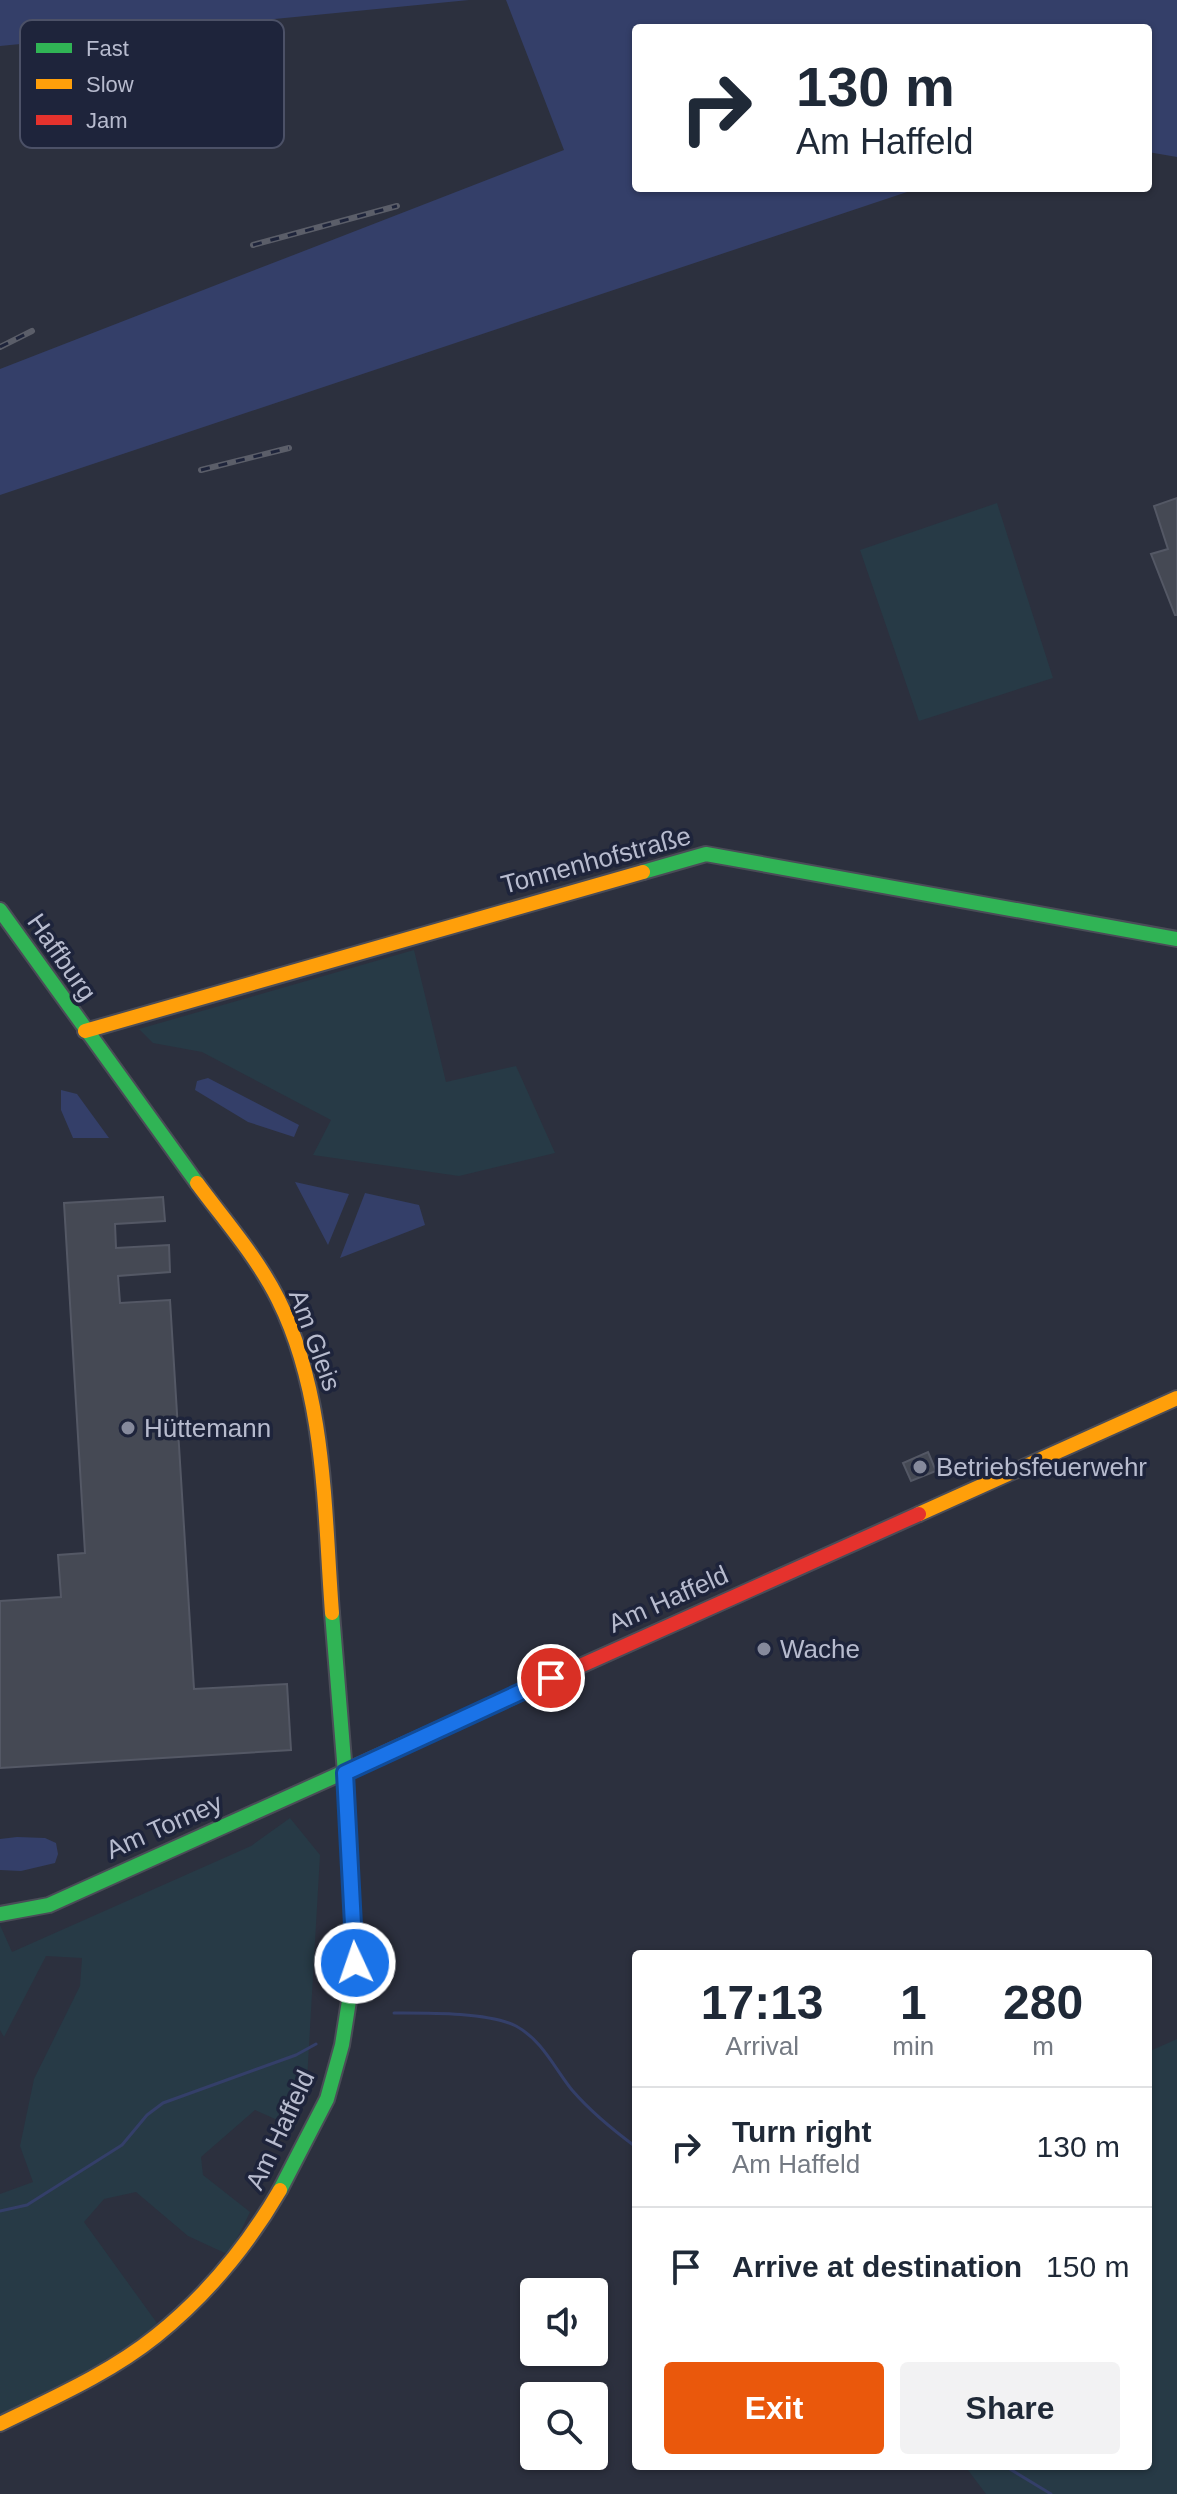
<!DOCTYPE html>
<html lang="en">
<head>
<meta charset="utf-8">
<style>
  :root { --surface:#fff; --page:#f2f2f3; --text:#1f2937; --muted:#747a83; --line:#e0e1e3; --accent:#ea580c }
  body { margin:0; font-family:Helvetica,sans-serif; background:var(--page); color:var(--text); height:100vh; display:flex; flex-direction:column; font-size:30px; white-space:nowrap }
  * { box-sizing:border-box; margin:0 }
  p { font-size:26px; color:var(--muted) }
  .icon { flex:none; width:44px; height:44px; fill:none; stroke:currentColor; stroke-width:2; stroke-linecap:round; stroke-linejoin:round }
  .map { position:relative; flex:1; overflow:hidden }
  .side { position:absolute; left:632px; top:1950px; width:520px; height:520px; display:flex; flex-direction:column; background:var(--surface); border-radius:8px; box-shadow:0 2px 6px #0004 }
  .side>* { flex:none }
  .guide { position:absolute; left:632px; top:24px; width:520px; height:168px; border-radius:8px; box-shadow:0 2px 6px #0004; background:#fff; color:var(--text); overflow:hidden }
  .buttons { position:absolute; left:520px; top:2278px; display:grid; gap:16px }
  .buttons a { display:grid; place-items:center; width:88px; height:88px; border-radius:8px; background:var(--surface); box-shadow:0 2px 6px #0004; font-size:40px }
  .pin { position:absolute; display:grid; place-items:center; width:68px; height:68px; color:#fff; margin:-34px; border:4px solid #fff; border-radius:50%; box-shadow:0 2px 8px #0007 }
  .me { position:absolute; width:88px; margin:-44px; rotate:357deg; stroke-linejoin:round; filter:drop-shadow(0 0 6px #0008) }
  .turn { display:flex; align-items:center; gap:28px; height:168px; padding:0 32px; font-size:36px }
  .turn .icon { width:104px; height:104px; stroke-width:2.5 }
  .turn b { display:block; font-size:56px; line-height:68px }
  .eta { display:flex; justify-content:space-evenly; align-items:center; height:136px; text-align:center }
  .eta b { font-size:48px; font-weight:600; line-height:56px }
  .primary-button { display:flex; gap:16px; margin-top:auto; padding:16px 32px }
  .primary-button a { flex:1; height:92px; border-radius:8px; background:var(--accent); color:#fff; font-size:32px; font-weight:600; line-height:92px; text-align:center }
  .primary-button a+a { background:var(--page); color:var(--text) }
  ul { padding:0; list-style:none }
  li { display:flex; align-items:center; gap:24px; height:120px; padding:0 32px; border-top:2px solid var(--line) }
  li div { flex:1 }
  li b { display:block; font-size:30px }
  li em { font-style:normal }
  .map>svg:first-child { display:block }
  .green { fill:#273a46 }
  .water { fill:#343f69 }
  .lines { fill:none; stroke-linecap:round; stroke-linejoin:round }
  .stream { stroke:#343f69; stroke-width:3 }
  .building { fill:#454954; stroke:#545865; stroke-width:2 }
  .fast-casing { stroke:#4a4c57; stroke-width:18 }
  .slow-casing { stroke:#4a4c57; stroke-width:18 }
  .jam-casing { stroke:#4a4c57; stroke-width:18 }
  .fast { stroke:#30b455; stroke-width:14 }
  .slow { stroke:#ff9f0a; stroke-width:14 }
  .jam { stroke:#e5322d; stroke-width:14 }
  .rail-casing { stroke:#5b5e69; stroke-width:6 }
  .rail { stroke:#1e243b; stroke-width:3; stroke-dasharray:9; stroke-linecap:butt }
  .route-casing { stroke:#114b97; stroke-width:20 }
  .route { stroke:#1a73e8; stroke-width:14 }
  .poi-dot { fill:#868a9c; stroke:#1e243b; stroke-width:3 }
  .labels { text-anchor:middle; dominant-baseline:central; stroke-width:7; stroke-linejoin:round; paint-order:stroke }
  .street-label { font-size:26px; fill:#b7bbce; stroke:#1e243b }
  .poi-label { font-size:26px; fill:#b7bbce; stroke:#1e243b; text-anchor:start }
  .key { fill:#1e243b; stroke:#4c5167; stroke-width:2 }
  .key-label { font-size:22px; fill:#b7bbce }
</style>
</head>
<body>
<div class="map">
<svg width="1177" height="2494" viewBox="0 0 1177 2494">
  <rect width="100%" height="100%" fill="#2c303e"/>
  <!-- green -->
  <path class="green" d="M997 503 1053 678 919 721 860 550Z
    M414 950 446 1082 516 1066 555 1153 459 1176 313 1155 331 1120 202 1052 153 1043 139 1029Z
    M290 1818 320 1855 306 2098 293 2127 255 2110 201 2157 203 2175 250 2212 229 2255 188 2236 136 2192 104 2199 84 2222 162 2330 0 2424V2194L33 2182 20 2146 34 2079 80 1986 82 1958 46 1956 4 2037 0 2030V1925L12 1952 251 1846Z
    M1177 2039V2494H986L965 2466H1148V2052Z"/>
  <!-- water -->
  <path class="water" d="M0 0H469L0 46Z
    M506 0H1177V157L1148 152V28H636V188H919L0 495V369L564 150Z
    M208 1078 299 1125 294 1137 248 1122 195 1090 197 1081Z
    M61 1090 77 1094 109 1138H73L61 1110Z
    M295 1182 349 1194 328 1245Z
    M365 1193 419 1205 425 1225 340 1258Z
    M17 1837 45 1838 56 1843 58 1854 55 1863 21 1871 0 1870V1839Z"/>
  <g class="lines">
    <!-- stream -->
    <path class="stream" d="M394 2013C426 2013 488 2012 516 2026 542 2040 555 2069 572 2090 591 2112 613 2130 636 2147
      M0 2211 27 2205 122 2145 147 2115 163 2103 296 2055 316 2044
      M1005 2466 1051 2494"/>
  </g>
  <!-- building -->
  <path class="building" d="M1177 498V615H1175L1151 554 1168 549 1154 506Z
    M163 1197 165 1221 115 1224 116 1248 169 1245 170 1272 118 1276 120 1303 170 1300 194 1689 287 1684 291 1750 0 1768V1601L61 1597 58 1555 85 1553 64 1203Z
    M928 1452 936 1471 911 1481 903 1463Z"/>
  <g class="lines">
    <defs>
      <path id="fast" d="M643 872 706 854 1177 939
        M0 910 197 1183
        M0 1914 49 1905 444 1727
        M280 2190 327 2099 342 2045 355 1963 345 1773 332 1613"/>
      <path id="slow" d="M85 1031 643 872
        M197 1183C225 1221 257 1257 278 1299 326 1395 324 1509 332 1613
        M919 1514 1177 1398
        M0 2424C53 2398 110 2373 156 2336 206 2296 248 2245 280 2190"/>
      <path id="jam" d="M444 1727 919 1514"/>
    </defs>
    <!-- fast casing -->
    <use href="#fast" class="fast-casing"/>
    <!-- slow casing -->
    <use href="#slow" class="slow-casing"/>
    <!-- jam casing -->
    <use href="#jam" class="jam-casing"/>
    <!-- fast -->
    <use href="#fast" class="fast"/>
    <!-- slow -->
    <use href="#slow" class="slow"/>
    <!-- jam -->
    <use href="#jam" class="jam"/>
    <defs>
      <path id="rail" d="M253 245 397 206
        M0 347 32 331
        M201 470 289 448"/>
    </defs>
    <!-- rail casing -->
    <use href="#rail" class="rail-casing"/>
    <!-- rail -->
    <use href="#rail" class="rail"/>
  </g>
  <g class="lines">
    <defs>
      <path id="route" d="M355 1963 345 1773 551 1678"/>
    </defs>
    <!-- route casing -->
    <use href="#route" class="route-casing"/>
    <!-- route -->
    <use href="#route" class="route"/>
  </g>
  <!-- markers -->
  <g class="poi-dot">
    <circle cx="128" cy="1428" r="8"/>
    <circle cx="920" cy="1467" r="8"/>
    <circle cx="764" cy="1649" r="8"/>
  </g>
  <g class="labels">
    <!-- street labels -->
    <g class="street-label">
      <text transform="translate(596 860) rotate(-15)">Tonnenhofstraße</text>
      <text transform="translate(62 957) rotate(55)">Haffburg</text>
      <text transform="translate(315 1340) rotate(70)">Am Gleis</text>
      <text transform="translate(668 1599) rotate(-24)">Am Haffeld</text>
      <text transform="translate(164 1826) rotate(-24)">Am Torney</text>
      <text transform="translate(280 2130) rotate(-65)">Am Haffeld</text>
    </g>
    <!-- poi labels -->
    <g class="poi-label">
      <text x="144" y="1428">Hüttemann</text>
      <text x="936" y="1467">Betriebsfeuerwehr</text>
      <text x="780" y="1649">Wache</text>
    </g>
  </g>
  <!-- legend -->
  <rect x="20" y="20" width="264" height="128" rx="12" class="key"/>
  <rect x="36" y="43" width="36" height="10" fill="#30b455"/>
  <rect x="36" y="79" width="36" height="10" fill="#ff9f0a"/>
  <rect x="36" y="115" width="36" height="10" fill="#e5322d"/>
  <g class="key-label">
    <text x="86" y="56">Fast</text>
    <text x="86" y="92">Slow</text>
    <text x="86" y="128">Jam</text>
  </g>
</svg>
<div class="buttons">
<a><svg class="icon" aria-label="sound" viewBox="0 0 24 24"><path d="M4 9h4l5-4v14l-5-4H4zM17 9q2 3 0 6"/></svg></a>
<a><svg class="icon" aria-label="search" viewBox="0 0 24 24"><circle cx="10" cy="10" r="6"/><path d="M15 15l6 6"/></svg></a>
</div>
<div class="pin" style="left:551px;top:1678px;background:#d93025"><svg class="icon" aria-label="arrive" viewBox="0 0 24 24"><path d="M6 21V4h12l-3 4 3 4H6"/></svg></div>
<svg class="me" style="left:355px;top:1963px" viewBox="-20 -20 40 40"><circle r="17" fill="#1a73e8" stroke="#fff" stroke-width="3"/><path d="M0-11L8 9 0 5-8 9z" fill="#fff"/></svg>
<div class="guide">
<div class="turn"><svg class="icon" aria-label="right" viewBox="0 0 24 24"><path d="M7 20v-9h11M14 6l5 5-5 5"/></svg><div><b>130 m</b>Am Haffeld</div></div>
</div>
<section class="side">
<div class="eta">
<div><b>17:13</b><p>Arrival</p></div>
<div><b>1</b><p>min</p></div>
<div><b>280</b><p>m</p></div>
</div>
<ul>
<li><svg class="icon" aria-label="right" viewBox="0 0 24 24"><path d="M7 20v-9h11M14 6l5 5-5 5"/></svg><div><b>Turn right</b><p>Am Haffeld</p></div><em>130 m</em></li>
<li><svg class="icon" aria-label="arrive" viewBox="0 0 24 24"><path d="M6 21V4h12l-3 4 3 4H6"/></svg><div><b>Arrive at destination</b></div><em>150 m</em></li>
</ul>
<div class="primary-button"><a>Exit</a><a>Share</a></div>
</section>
</div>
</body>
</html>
